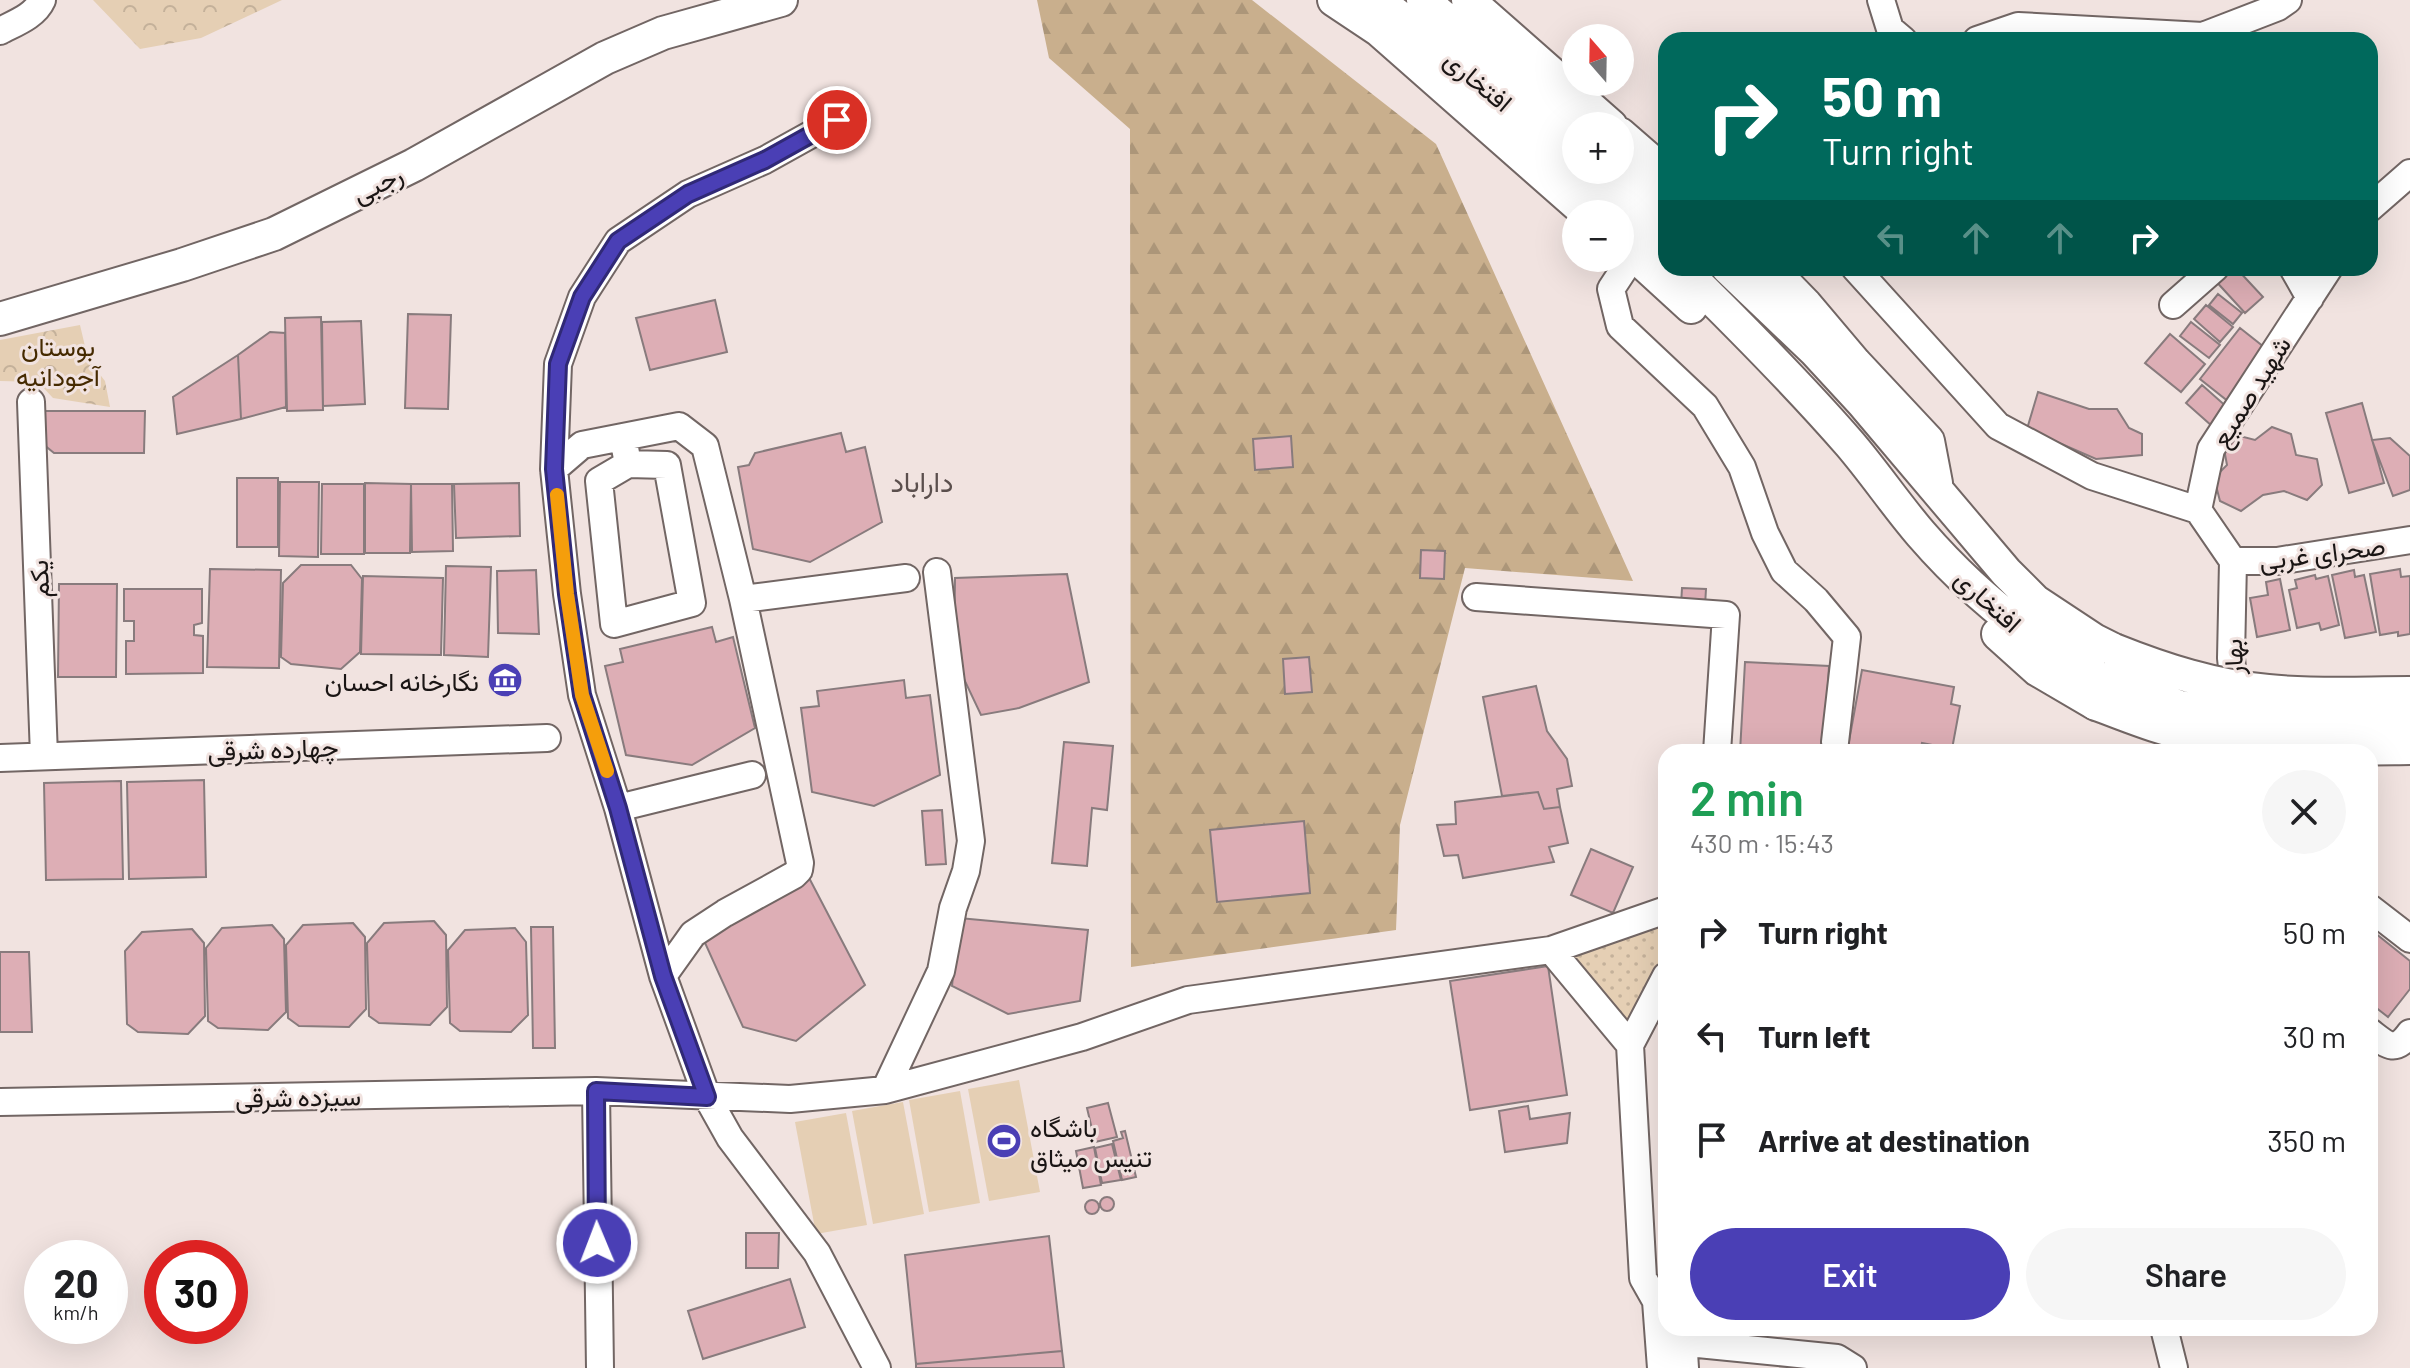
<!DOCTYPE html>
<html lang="en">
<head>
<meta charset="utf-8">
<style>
  :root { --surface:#fff; --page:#f6f6f6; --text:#202124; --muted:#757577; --accent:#4a3fb5 }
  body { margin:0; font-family:Barlow,Vazirmatn,sans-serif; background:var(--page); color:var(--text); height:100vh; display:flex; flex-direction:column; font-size:30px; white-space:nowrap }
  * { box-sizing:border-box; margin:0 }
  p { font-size:26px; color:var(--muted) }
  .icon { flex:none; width:44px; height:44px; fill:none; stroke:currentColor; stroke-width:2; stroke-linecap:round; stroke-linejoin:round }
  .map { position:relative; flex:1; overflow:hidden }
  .sheet { position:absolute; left:1658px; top:744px; width:720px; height:592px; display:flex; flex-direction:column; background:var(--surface); border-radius:24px; box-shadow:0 8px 32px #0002 }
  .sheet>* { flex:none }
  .hud { position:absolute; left:1658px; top:32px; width:720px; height:244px; border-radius:24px; box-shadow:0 8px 32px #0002; background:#00695c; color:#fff; overflow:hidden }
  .needle { width:52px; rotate:340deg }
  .buttons { position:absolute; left:1562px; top:24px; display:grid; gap:16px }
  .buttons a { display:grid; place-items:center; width:72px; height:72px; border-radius:50%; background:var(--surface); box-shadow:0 8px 32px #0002; font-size:40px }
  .speed { position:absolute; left:24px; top:1240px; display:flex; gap:16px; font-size:40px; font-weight:700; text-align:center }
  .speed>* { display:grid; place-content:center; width:104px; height:104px; border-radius:50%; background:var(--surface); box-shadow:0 8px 32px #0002; line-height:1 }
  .speed small { font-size:20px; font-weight:400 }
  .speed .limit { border:12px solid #d22; background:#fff; color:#111 }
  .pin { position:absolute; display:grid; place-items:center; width:68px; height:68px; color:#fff; margin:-34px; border:4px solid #fff; border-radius:50%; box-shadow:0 2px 8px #0007 }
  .me { position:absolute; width:88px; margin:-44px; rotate:359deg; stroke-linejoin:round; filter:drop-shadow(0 0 6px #0008) }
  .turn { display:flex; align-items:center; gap:28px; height:168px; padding:0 32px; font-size:36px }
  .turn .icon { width:104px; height:104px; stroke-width:2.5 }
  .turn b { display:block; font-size:56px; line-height:68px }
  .lanes { display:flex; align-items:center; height:76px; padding:0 32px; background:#0003; justify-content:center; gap:40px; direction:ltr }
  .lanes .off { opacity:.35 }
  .round { display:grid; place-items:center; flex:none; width:84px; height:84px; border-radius:42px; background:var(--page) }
  .summary { display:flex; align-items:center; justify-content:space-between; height:136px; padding:0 32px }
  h1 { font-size:48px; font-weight:600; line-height:60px; color:#1e9e55 }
  .cta { display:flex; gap:16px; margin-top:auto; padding:16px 32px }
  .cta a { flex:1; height:92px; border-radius:48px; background:var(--accent); color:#fff; font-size:32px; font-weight:600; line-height:92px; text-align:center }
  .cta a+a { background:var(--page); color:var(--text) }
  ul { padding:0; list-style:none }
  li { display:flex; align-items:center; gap:24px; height:104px; padding:0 32px }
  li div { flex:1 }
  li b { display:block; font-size:30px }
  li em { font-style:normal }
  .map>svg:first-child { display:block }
  .grass { fill:url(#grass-dots) }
  .forest { fill:url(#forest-firs) }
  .park { fill:url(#park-crowns) }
  .pitch { fill:#e5cfb4 }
  .building { fill:#ddaeb5; stroke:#887b7d; stroke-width:2 }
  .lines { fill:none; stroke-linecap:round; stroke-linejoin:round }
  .minor-casing { stroke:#726664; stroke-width:30 }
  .major-casing { stroke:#726664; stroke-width:36 }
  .minor { stroke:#fff; stroke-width:26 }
  .major { stroke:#fff; stroke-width:32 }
  .major-bridge-casing { stroke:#726664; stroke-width:36; stroke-linecap:butt }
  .major-bridge { stroke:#fff; stroke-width:32 }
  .route-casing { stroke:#302976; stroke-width:20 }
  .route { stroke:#4a3fb5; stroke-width:14 }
  .slow { stroke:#f59e0b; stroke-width:14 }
  .labels { text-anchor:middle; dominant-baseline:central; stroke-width:6; stroke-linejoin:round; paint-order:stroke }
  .street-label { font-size:26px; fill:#1a1514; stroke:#f1e3e0 }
  .park-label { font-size:26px; fill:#452a00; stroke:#f1e3e0 }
  .poi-label { font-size:26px; fill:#1a1514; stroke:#f1e3e0; text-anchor:end }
  .neighbourhood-label { font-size:28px; fill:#5b4f4d; stroke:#f1e3e0 }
</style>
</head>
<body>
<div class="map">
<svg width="2410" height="1368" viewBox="0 0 2410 1368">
  <defs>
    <pattern id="grass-dots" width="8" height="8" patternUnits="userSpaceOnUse" patternTransform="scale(2)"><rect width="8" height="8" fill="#e5cfb4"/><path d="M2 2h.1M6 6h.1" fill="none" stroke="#c4b19a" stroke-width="1.8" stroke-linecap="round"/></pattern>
    <pattern id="forest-firs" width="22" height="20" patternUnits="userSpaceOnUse" patternTransform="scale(2)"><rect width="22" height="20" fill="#c9af8d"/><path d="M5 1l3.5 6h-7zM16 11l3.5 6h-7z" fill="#ac9679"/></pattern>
    <pattern id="park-crowns" width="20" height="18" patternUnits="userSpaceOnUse" patternTransform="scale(2)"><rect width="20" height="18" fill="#e5cfb4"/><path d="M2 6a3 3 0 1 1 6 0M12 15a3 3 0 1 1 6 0" fill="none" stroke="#c4b19a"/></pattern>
  </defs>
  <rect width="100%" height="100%" fill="#f1e3e0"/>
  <!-- grass -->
  <path class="grass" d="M1666 922V949L1627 1023 1573 956Z"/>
  <!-- forest -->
  <path class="forest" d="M1037 0H1252L1436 144 1633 581 1465 568 1400 825 1396 930 1131 967 1130 129 1049 58Z"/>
  <!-- park -->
  <path class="park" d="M93 0H282L201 38 140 49Z
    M80 325 88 359 105 381 110 407 53 398 38 382 0 381V340Z"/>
  <!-- pitch -->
  <path class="pitch" d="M1019 1080 1040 1192 989 1201 968 1089Z
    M960 1091 980 1203 929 1212 909 1100Z
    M903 1102 924 1214 873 1224 852 1111Z
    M846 1113 867 1225 816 1234 795 1122Z"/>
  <!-- building -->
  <path class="building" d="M2236 268 2263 297 2245 313 2213 278 2218 274Z
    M2218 294 2242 313 2233 324 2209 305Z
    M715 300 727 352 650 370 636 318Z
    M2206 305 2233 327 2220 342 2194 319Z
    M408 314 451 315 448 409 405 408Z
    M321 317 323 410 287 411 285 318Z
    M361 321 365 404 323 406 322 322Z
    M2191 322 2220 345 2209 358 2180 336Z
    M2240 328 2269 351 2229 402 2200 379Z
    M270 332 285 333 286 407 241 419 238 355Z
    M2170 334 2205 364 2181 392 2145 363Z
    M238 355 241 419 177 434 173 397Z
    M2202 385 2228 408 2212 426 2186 403Z
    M2038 392 2089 409H2117L2129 428 2142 434V455L2096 459 2027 429Z
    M2362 403 2384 483 2349 493 2326 413Z
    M44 411H145L144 453H54L43 444Z
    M2272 427 2291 434 2296 455 2317 459 2322 485 2307 500 2284 491 2263 495 2241 511 2220 501 2214 478 2227 465 2224 449 2240 436 2255 440Z
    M841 433 846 452 865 447 882 522 810 562 753 549 738 467 749 465 755 453Z
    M1291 436 1293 467 1255 470 1253 439Z
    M2390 438 2410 456V490L2393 496 2372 440Z
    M237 478H278V547H237Z
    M280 482H319L318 557 279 556Z
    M365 483 411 484 410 553H365Z
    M519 483 520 536 456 538 454 484Z
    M322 484H364V554H321Z
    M411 484H452L453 551 412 552Z
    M1421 550 1445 551 1444 579 1420 578Z
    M301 565H351L362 579 360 652 341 669 291 664 281 657 283 583Z
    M446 566 491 567 488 657 444 655Z
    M210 569 281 570 279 668 207 667Z
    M2400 569 2401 577 2410 576V634L2398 636V632L2380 635 2370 574Z
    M536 570 539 634 498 633 497 571Z
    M2354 570 2355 577 2364 575 2376 632 2345 638 2332 575Z
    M1067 574 1089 682 1019 708 981 715 954 658 955 578Z
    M2315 575 2316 579 2328 576 2339 625 2321 630 2319 623 2297 628 2289 590 2297 588 2295 580Z
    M363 576 443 578 441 655 361 654Z
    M2280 579 2290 630 2257 637 2250 598 2268 595 2266 582Z
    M59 584H117L116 677H58Z
    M1682 588 1706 589 1705 606 1681 605Z
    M124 589H202V623L194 625V635L203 636V673L126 674V641H134V621H124Z
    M712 627 716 642 733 637 755 728 692 765 626 755 605 666 623 662 620 649Z
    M1309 657 1312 692 1285 694 1283 659Z
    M1745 662 1829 666 1824 752H1740Z
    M1862 670 1954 687 1951 704 1960 706 1952 749 1922 743 1920 752H1847Z
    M904 680 906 698 930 695 940 775 874 806 812 792 801 708 819 706 817 691Z
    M1536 686 1547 731 1567 759 1572 786 1557 789 1560 807 1544 809 1538 792 1502 796 1483 697Z
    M1064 742 1113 746 1107 810 1092 808 1087 866 1052 863Z
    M204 780 206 877 129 879 127 782Z
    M121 781 123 879 46 880 44 783Z
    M1538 792 1544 809 1560 807 1568 843 1549 847 1554 862 1463 878 1458 855 1444 856 1437 825 1456 824 1455 802Z
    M942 810 946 864 926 865 922 811Z
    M1304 821 1310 893 1217 902 1210 830Z
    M1591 849 1633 867 1613 913 1571 895Z
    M806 872 865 985 796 1041 743 1027 701 934Z
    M959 918 1088 930 1080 1001 1008 1014 952 986Z
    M434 921 446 935 447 1007 430 1025 379 1023 369 1016 367 943 384 923Z
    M353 923 365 937 366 1009 349 1027 299 1026 288 1018 286 945 303 925Z
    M272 925 284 939 286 1012 268 1030 218 1028 208 1021 206 948 222 928Z
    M531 927H553L555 1048H533Z
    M515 928 526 942 528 1015 511 1032 460 1031 450 1023 448 950 465 930Z
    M192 929 204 943 205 1016 188 1034 138 1032 127 1024 125 951 142 932Z
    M2370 929 2410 961V989L2388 1017 2370 1003Z
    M0 952H29L32 1032H0Z
    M1548 966 1567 1095 1470 1110 1450 981Z
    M1108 1103 1117 1137 1095 1142 1087 1108Z
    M1528 1106 1530 1119 1570 1113 1567 1143 1505 1152 1499 1111Z
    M1125 1131 1136 1177 1122 1180 1113 1141 1123 1138 1121 1132Z
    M1112 1144 1121 1180 1102 1183 1095 1148Z
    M1094 1147 1101 1185 1083 1188 1076 1151Z
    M1100 1204a7 7 0 1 1 14 0a7 7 0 1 1-14 0Z
    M1085 1207a7 7 0 1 1 14 0a7 7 0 1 1-14 0Z
    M746 1233H779L778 1268H746Z
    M1049 1236 1062 1351 916 1364 905 1255Z
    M790 1279 805 1327 703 1359 688 1311Z
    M1062 1351 1064 1368H916V1364Z"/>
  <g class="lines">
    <defs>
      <path id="minor" d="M1881 0 1890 29 1903 40
        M0 31C15 23 35 16 42 0
        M1977 40 2018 26 2203 36 2278 7 2288 0
        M837 120 765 160 688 194 618 241 582 297 558 364 554 469 567 594 582 695 618 808 663 976 707 1097 730 1138 817 1253 877 1368
        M2370 208 2410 173
        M1634 254 1611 289 1620 326 1705 406 1742 467 1765 533 1784 571 1816 600 1847 637 1835 742
        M1855 268 1998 426 2092 476 2198 510
        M2293 268 2310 298
        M2173 305 2215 268
        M31 402 44 756
        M623 437 628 464 667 465 692 603 614 624 599 481 628 464
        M554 469 582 445 679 426 705 446 743 599 800 863 799 870 794 875 725 913 693 934 663 976
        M2233 561 2198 510 2211 449 2329 268
        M2233 561 2231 658 2236 705
        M2233 561H2277L2410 540
        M1476 597 1726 615 1717 752
        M743 599 906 578
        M0 758 547 738
        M618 808 752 775
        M2370 908 2410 939
        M2370 1032C2387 1045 2395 1054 2410 1033
        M1630 1045 1551 950 1666 910
        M885 1090 941 971 953 908 966 871 971 841 937 572
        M596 1091 600 1368
        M0 1102 596 1091 790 1099 885 1090 1082 1037 1188 1000 1551 950
        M1677 1328 1683 1337 1698 1344 1837 1358 1853 1368
        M2164 1328 2174 1368
        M1683 1337 1685 1368
        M1661 1368 1656 1301 1643 1278 1630 1045 1666 976"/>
      <path id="major" d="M1334 0 1379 30 1588 214
        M1377 0 1481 79 1576 165
        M1423 0 1576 130
        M1468 0 1611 126
        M1620 134 1666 174
        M1620 168 1666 209
        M1581 170 1666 253
        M1620 242 1691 307
        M1681 268C1739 325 1796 382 1849 443 1874 472 1896 505 1921 534 1972 593 2031 640 2099 678
        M1728 268 1815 351 1863 403 2006 572 2035 601 2094 640 2114 650
        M1770 268 1806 305 1855 363 1928 441 1936 483
        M0 319 182 265 274 234 414 165 605 58 663 33 781 0
        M1998 634 2038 670 2096 704"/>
    </defs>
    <!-- minor casing -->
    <use href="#minor" class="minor-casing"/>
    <!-- major casing -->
    <use href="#major" class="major-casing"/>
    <!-- minor -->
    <use href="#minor" class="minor"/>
    <!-- major -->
    <use href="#major" class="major"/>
    <defs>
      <path id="major-bridge" d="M2114 650C2164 670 2214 686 2268 691 2315 696 2363 693 2410 693
        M2099 678 2180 707 2223 716 2410 719
        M2096 704C2116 711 2135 719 2154 725 2236 752 2325 749 2410 748"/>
    </defs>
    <!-- major-bridge casing -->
    <use href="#major-bridge" class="major-bridge-casing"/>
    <!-- major-bridge -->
    <use href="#major-bridge" class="major-bridge"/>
  </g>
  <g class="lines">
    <defs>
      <path id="route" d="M597 1243 596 1091 707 1097 663 976 618 808 582 695 567 594 554 469 558 364 582 297 618 241 688 194 765 160 837 120"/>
    </defs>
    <!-- route casing -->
    <use href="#route" class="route-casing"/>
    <!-- route -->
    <use href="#route" class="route"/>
    <!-- slow -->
    <path class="slow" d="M557 495 567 594 582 695 607 771"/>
  </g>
  <!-- icons -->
  <defs>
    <symbol id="museum-disc" viewBox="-11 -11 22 22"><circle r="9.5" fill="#4a3fb5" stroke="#f1e3e0"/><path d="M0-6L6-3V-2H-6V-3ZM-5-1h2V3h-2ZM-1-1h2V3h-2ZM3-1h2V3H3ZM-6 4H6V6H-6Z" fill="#fff"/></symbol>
    <symbol id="stadium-disc" viewBox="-11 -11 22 22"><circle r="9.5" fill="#4a3fb5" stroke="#f1e3e0"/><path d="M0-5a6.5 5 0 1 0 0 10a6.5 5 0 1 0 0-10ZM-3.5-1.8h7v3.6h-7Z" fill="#fff"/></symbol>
  </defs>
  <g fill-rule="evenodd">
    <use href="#museum-disc" x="485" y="660" width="40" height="40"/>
    <use href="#stadium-disc" x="984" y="1121" width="40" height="40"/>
  </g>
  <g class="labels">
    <!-- street labels -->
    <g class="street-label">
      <text transform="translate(1479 80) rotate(40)">افتخاری</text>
      <text transform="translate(377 183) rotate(-26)">رجبی</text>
      <text transform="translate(2250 391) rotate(-58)">شهید صمیع</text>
      <text transform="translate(2322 552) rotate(-7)">صحرای غربی</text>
      <text transform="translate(38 579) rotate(-92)">یکم</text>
      <text transform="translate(1989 600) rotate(42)">افتخاری</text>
      <text transform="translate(2232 657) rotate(-93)">بهار</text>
      <text transform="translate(273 748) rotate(-2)">چهارده شرقی</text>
      <text transform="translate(298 1096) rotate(-1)">سیزده شرقی</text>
    </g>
    <!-- park labels -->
    <g class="park-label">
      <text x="58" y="345">بوستان<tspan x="58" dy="30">آجودانیه</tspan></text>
    </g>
    <!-- poi labels -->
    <g class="poi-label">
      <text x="479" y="680">نگارخانه احسان</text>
      <text x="1030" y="1126" text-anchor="start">باشگاه<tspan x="1030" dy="30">تنيس ميثاق</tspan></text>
    </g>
    <!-- neighbourhood labels -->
    <g class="neighbourhood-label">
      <text x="922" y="481">داراباد</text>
    </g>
  </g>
</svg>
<div class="buttons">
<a><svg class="needle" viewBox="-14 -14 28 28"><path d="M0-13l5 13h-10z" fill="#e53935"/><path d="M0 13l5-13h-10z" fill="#757577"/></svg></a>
<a>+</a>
<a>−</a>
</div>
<div class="speed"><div>20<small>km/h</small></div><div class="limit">30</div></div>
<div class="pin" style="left:837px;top:120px;background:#d93025"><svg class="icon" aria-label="arrive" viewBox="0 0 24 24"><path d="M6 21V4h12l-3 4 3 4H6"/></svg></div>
<svg class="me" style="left:597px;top:1243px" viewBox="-20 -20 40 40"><circle r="17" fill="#4a3fb5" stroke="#fff" stroke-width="3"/><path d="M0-11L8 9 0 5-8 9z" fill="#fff"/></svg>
<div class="hud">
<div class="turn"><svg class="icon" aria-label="right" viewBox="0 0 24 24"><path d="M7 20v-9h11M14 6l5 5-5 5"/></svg><div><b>50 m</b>Turn right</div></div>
<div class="lanes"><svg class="icon off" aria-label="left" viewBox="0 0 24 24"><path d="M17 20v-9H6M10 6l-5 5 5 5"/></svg><svg class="icon off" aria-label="ahead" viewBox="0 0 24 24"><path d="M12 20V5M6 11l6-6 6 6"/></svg><svg class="icon off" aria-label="ahead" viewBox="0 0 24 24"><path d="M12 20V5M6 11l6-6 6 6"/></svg><svg class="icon" aria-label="right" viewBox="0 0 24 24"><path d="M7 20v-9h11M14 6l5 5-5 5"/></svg></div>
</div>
<section class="sheet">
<div class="summary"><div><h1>2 min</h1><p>430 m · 15:43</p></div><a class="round"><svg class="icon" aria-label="close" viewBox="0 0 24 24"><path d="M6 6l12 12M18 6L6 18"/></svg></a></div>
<ul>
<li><svg class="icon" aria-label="right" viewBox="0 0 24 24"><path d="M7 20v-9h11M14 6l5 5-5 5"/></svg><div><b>Turn right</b></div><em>50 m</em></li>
<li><svg class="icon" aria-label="left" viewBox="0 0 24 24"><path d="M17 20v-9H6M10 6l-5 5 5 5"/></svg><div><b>Turn left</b></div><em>30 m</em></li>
<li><svg class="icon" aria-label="arrive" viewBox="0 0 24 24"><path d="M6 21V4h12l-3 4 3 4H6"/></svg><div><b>Arrive at destination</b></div><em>350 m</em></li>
</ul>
<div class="cta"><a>Exit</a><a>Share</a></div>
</section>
</div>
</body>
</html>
